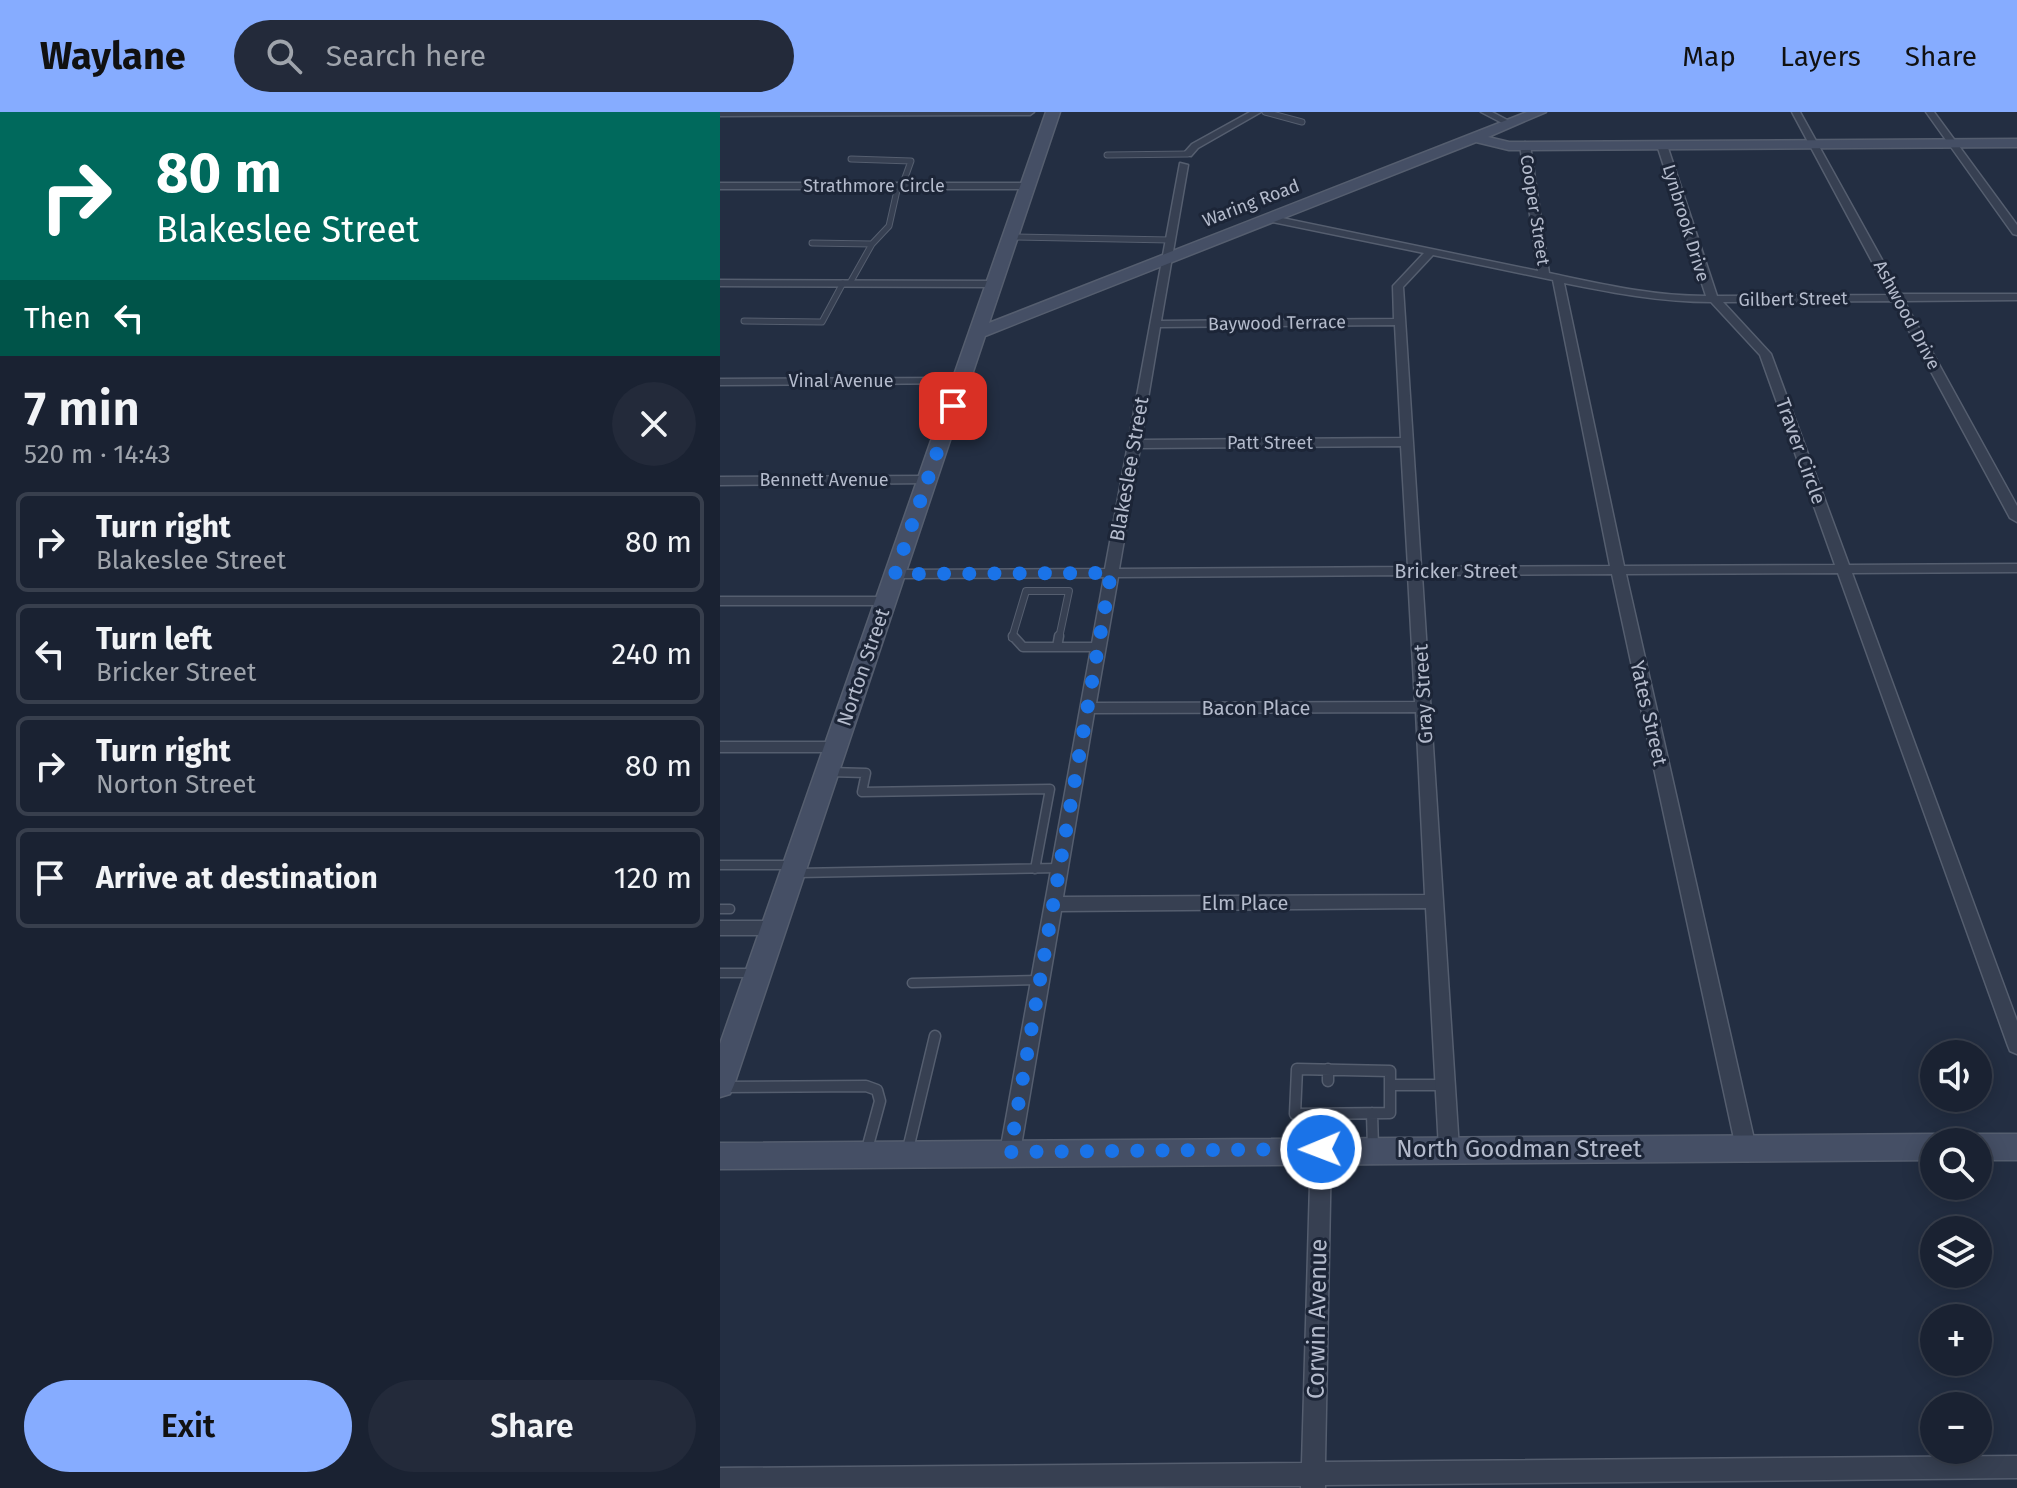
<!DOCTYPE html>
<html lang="en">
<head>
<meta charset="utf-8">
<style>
  :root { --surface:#1a2232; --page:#232a3a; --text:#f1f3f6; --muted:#9fa4ac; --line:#383f4d; --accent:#86acff }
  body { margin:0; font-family:"Fira Sans",sans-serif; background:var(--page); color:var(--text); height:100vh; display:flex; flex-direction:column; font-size:30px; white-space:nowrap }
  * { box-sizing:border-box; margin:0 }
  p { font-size:26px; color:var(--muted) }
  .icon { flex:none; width:44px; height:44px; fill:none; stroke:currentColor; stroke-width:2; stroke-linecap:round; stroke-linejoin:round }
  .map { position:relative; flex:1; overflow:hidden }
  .details { display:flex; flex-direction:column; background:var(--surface); width:720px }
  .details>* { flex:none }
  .top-card { background:#00695c; color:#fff; overflow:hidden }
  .fabs { position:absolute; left:1200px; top:928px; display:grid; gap:16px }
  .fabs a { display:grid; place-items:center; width:72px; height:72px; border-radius:50%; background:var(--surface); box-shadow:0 4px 20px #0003,0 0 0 2px var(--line); font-size:40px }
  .pin { position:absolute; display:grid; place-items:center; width:68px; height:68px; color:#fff; margin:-34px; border-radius:16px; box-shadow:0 4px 12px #0006 }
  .me { position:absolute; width:88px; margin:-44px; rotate:269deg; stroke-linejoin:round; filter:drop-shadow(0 0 6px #0008) }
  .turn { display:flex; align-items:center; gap:28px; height:168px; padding:0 24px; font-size:36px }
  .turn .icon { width:104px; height:104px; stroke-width:2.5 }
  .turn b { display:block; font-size:56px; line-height:68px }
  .then { display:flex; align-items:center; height:76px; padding:0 24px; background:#0003; gap:16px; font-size:30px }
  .round { display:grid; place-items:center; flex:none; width:84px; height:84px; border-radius:42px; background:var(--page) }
  .summary { display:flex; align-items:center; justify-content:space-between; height:136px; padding:0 24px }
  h1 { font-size:48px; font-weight:600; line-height:60px }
  .primary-button { display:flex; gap:16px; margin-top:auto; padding:16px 24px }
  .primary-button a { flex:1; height:92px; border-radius:48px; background:var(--accent); color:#111; font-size:32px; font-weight:600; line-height:92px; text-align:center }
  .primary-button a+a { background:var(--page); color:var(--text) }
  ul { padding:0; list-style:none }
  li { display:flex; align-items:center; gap:24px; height:100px; margin:0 16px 12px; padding:0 8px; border:4px solid var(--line); border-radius:12px }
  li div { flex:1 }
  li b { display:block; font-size:30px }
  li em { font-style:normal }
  header { display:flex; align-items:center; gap:48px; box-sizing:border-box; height:112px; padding:0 40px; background:var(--accent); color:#111 }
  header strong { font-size:38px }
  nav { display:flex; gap:44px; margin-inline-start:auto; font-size:28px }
  .search { width:560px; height:72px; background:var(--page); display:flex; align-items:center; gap:20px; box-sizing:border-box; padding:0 28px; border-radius:44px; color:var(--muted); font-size:30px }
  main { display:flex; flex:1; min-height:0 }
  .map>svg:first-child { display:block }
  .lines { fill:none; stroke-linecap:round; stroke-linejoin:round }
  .lane-far3-casing { stroke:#555e6f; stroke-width:7 }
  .lane-far2-casing { stroke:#555e6f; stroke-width:8 }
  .lane-far1-casing { stroke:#555e6f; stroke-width:11 }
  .lane-casing { stroke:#555e6f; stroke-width:13 }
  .street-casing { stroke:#555e6f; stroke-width:3 }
  .secondary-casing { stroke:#555e6f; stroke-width:3 }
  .lane-far3 { stroke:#374052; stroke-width:5 }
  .lane-far2 { stroke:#374052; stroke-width:6 }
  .lane-far1 { stroke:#374052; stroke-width:8 }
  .lane { stroke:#374052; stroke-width:10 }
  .street { fill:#374052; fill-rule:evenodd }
  .secondary { fill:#454f65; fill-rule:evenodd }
  .route { stroke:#1a73e8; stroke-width:14; stroke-dasharray:0 25.2 }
  .labels { text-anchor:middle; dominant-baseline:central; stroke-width:6; stroke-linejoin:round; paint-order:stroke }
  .far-street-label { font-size:18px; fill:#b4bbcc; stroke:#1c2537 }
  .street-label { font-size:20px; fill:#b4bbcc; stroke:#1c2537 }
  .near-street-label { font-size:24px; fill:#b4bbcc; stroke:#1c2537 }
</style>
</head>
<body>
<header>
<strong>Waylane</strong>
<div class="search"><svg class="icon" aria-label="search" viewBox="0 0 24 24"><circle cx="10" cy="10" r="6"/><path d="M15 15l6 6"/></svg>Search here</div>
<nav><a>Map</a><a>Layers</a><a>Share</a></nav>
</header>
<main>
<section class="details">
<div class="top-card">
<div class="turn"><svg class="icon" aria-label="right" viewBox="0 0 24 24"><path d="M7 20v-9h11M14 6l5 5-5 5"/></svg><div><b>80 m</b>Blakeslee Street</div></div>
<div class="then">Then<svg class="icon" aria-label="left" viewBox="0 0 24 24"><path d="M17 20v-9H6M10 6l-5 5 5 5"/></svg></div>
</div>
<div class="summary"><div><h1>7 min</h1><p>520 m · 14:43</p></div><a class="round"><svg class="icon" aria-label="close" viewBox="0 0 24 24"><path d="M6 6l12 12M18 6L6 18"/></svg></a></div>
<ul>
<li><svg class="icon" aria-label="right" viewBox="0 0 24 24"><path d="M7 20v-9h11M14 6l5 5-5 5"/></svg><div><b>Turn right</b><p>Blakeslee Street</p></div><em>80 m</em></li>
<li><svg class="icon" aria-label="left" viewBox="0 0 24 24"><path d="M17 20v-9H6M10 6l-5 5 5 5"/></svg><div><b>Turn left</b><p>Bricker Street</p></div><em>240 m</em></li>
<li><svg class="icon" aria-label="right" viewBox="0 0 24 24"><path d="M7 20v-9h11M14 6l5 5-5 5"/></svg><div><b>Turn right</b><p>Norton Street</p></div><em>80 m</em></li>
<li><svg class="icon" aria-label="arrive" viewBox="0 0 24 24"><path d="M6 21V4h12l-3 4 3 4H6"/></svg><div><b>Arrive at destination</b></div><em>120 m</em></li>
</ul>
<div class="primary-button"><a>Exit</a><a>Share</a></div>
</section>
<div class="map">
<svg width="1297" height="1376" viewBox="0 0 1297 1376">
  <rect width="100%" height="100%" fill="#232e42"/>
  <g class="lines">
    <defs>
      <path id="lane-far3" d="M545 0 582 10
        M387 43 468 42
        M131 47 191 49 182 74
        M290 125 450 128
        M92 131 152 132 130 171
        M152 132 169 114 178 74
        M24 209 102 210 123 171"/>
      <path id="lane-far2" d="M292 526 306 479H349L339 526"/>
      <path id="lane-far1" d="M293 524 303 535H337
        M337 535H378
        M337 535 339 524
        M109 660 146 661 142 680 330 677 315 757
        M0 753H71
        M78 761 340 756
        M0 797H10
        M0 861H35
        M192 871 319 868"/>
      <path id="lane" d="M577 957 670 959V1001L575 1002Z
        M608 957V969
        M670 973H725
        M0 975 146 974 157 978 160 989 147 1037
        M652 1001 653 1036
        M599 1002 601 1037
        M188 1037 215 924"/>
      <path id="street" d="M0 0H314L310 3 0 4Z
        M530 0H541L478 36 471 44 463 42 472 32Z
        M761 0H772L793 11 786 13Z
        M1072 0H1080L1181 182H1297V188L1184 189 1297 394V410L1290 406 1173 189 1003 190 1051 242 1129 453 1297 452V460L1132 461 1297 909V942L1290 939 1288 934 1118 461 906 462 1036 1036 1033 1042 1026 1045 1019 1042 1016 1036 892 462 702 463 739 1037 736 1043 729 1046 722 1043 719 1037 706 796 341 799 300 1040 297 1046 290 1049 283 1046 280 1040 384 465 175 466 168 462 175 458 385 457 460 51 468 53 441 209 674 207 673 174 704 141 543 108 542 106 547 103 818 159 800 33 805 30 810 33 829 161C881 172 932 184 986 184L937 33 942 30 947 33 997 184 1170 183ZM713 143 833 168 890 454 701 455 683 175ZM844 171C894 181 941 190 991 190L1040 243 1115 453 904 454ZM675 213 681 326 421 328 440 215ZM681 334 688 455 399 457 420 336ZM688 463 695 590 376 591 398 465ZM696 600 705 783 343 785 374 601Z
        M1206 0H1214L1297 113V123L1293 122Z
        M0 71H308L313 74 308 77H0Z
        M0 168 274 169 279 172 274 175 0 174Z
        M241 266 247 269 245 271 0 273V267Z
        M207 364 211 365V371L0 373V365Z
        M0 485H166L173 489 166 493H0Z
        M0 630H116L124 635 116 640H0Z
        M0 809H54L60 811 63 816 60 821 54 823H0Z
        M601 1028 608 1031 611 1037 605 1350 1297 1344V1366L605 1373V1376H581V1374L0 1376V1356L582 1351 591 1037 594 1031Z"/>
      <path id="secondary" d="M326 0H340L269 211 807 0H826L768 25 789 30 1297 27V35L789 38 756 30 265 224 14 973 10 982 0 985V932Z
        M1214 1022 1226 1030H1214V1048L0 1057V1031Z
        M1258 1022H1297V1048H1258V1030H1246Z"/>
    </defs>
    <!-- lane-far3 casing -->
    <use href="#lane-far3" class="lane-far3-casing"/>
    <!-- lane-far2 casing -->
    <use href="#lane-far2" class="lane-far2-casing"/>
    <!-- lane-far1 casing -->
    <use href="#lane-far1" class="lane-far1-casing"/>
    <!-- lane casing -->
    <use href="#lane" class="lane-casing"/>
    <!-- street casing -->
    <use href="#street" class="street-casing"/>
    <!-- secondary casing -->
    <use href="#secondary" class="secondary-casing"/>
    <!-- lane-far3 -->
    <use href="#lane-far3" class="lane-far3"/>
    <!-- lane-far2 -->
    <use href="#lane-far2" class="lane-far2"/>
    <!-- lane-far1 -->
    <use href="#lane-far1" class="lane-far1"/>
    <!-- lane -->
    <use href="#lane" class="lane"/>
    <!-- street -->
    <use href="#street" class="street"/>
    <!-- secondary -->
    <use href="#secondary" class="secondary"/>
  </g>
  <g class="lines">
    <!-- route -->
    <path class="route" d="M233 294 175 462 391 461 290 1040 601 1037"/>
  </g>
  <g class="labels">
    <!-- far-street labels -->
    <g class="far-street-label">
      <text x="154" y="74">Strathmore Circle</text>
      <text transform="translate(531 91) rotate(-21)">Waring Road</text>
      <text transform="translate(815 98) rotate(81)">Cooper Street</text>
      <text transform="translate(966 111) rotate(73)">Lynbrook Drive</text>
      <text transform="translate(1073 187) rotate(-1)">Gilbert Street</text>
      <text transform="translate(1187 203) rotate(62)">Ashwood Drive</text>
      <text transform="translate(557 211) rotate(-1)">Baywood Terrace</text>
      <text x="121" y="269">Vinal Avenue</text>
      <text x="550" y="331">Patt Street</text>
      <text x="104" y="368">Bennett Avenue</text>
    </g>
    <!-- street labels -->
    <g class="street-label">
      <text transform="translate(1081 339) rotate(70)">Traver Circle</text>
      <text transform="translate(409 357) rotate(-80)">Blakeslee Street</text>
      <text x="736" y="459">Bricker Street</text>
      <text transform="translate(143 555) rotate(-71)">Norton Street</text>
      <text transform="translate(703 582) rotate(-93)">Gray Street</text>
      <text x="536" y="596">Bacon Place</text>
      <text transform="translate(929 601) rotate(77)">Yates Street</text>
      <text x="525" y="791">Elm Place</text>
    </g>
    <!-- near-street labels -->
    <g class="near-street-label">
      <text x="799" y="1037">North Goodman Street</text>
      <text transform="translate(597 1207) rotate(-89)">Corwin Avenue</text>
    </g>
  </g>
</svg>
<div class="fabs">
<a><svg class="icon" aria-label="sound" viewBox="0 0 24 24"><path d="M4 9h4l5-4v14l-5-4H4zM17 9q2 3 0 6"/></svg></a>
<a><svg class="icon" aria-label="search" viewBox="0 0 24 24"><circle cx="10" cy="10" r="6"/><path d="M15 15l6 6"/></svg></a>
<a><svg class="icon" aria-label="layers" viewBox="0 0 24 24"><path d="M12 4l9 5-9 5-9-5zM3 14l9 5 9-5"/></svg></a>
<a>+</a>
<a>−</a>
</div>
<div class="pin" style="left:233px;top:294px;background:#d93025"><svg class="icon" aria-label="arrive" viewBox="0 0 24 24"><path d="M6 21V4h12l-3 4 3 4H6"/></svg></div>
<svg class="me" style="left:601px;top:1037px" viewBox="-20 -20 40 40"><circle r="17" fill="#1a73e8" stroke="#fff" stroke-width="3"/><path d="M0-11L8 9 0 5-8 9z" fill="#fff"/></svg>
</div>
</main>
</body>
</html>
